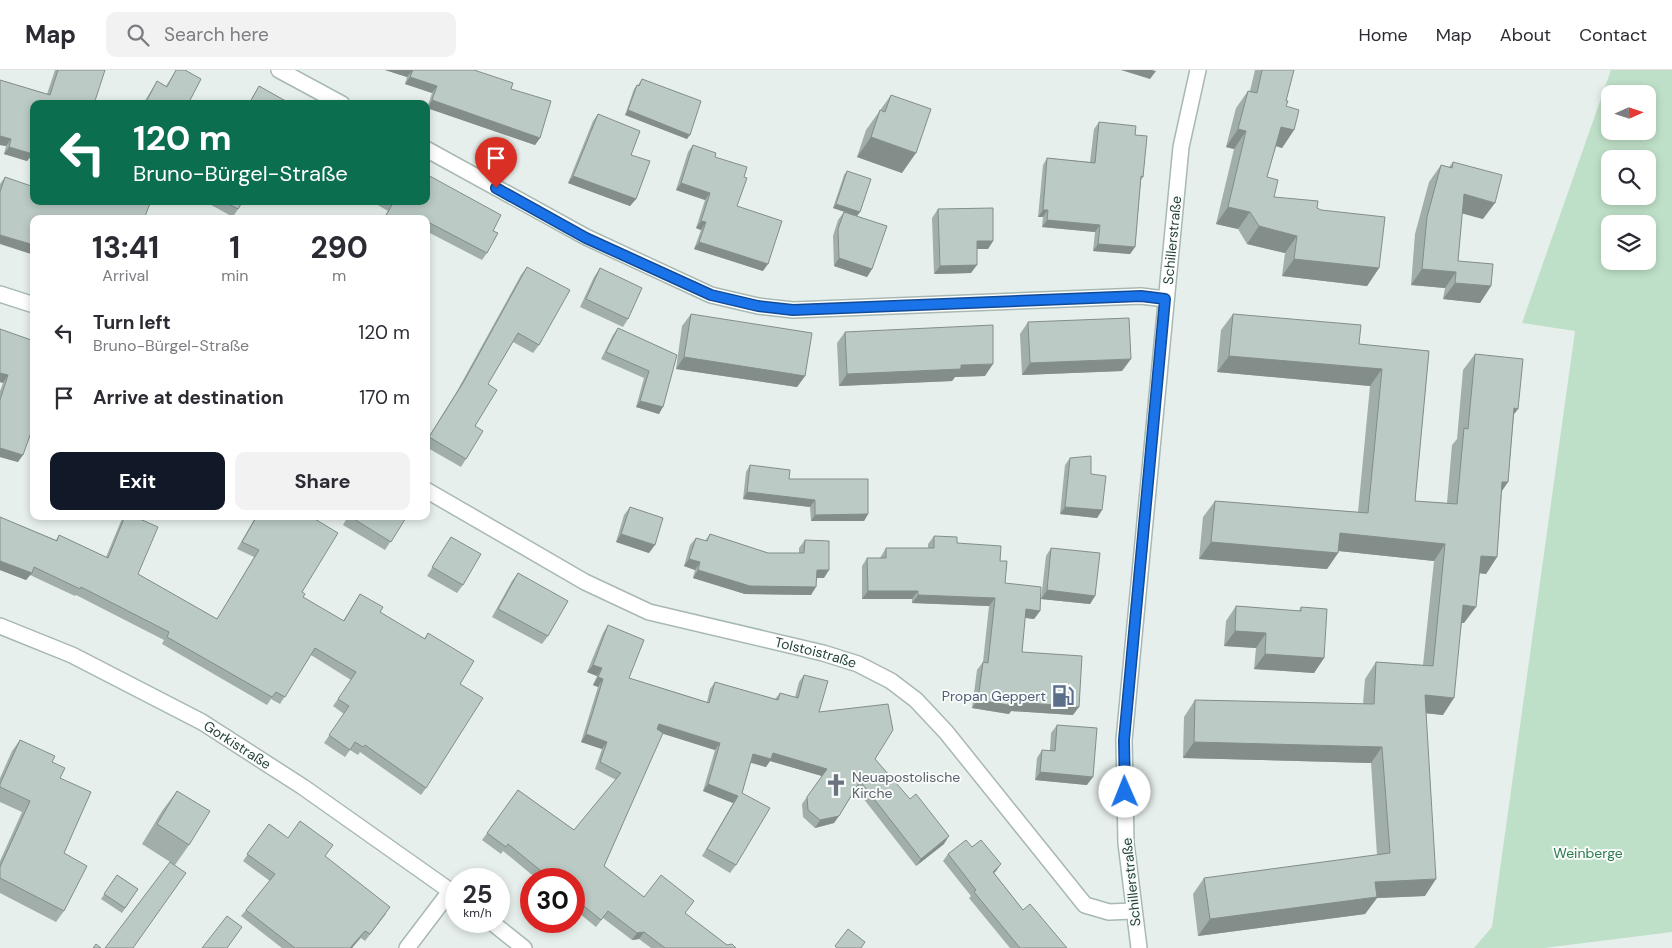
<!DOCTYPE html>
<html lang="en">
<head>
<meta charset="utf-8">
<style>
  :root { --surface:#fff; --page:#f2f2f3; --text:#2b2b33; --muted:#7c7c81; --line:#e1e1e2; --accent:#111827 }
  body { margin:0; font-family:"DM Sans",sans-serif; background:var(--page); color:var(--text); height:100vh; display:flex; flex-direction:column; font-size:19px; white-space:nowrap }
  * { box-sizing:border-box; margin:0 }
  p { font-size:16px; color:var(--muted) }
  .icon { flex:none; width:28px; height:28px; fill:none; stroke:currentColor; stroke-width:2; stroke-linecap:round; stroke-linejoin:round }
  .map { position:relative; flex:1; overflow:hidden }
  .sheet { position:absolute; left:30px; top:145px; width:400px; height:305px; display:flex; flex-direction:column; background:var(--surface); border-radius:10px; box-shadow:0 2px 8px #0003 }
  .sheet>* { flex:none }
  .top-card { position:absolute; left:30px; top:30px; width:400px; height:105px; border-radius:10px; box-shadow:0 2px 8px #0003; background:#0b6e4f; color:#fff; overflow:hidden }
  .needle { width:32px; rotate:87deg }
  .controls { position:absolute; left:1601px; top:15px; display:grid; gap:10px }
  .controls a { display:grid; place-items:center; width:55px; height:55px; border-radius:10px; background:var(--surface); box-shadow:0 2px 8px #0003; font-size:25px }
  .speed { position:absolute; left:445px; top:798px; display:flex; gap:10px; font-size:25px; font-weight:700; text-align:center }
  .speed>* { display:grid; place-content:center; width:65px; height:65px; border-radius:50%; background:var(--surface); box-shadow:0 2px 8px #0003; line-height:1 }
  .speed small { font-size:12px; font-weight:400 }
  .speed .limit { border:8px solid #d22; background:#fff; color:#111 }
  .pin { position:absolute; display:grid; place-items:center; width:42px; height:42px; color:#fff; margin:-51px -21px; border-radius:50% 50% 50% 0; rotate:-45deg; box-shadow:0 0 5px #0007 }
  .pin .icon { rotate:45deg }
  .me { position:absolute; width:55px; margin:-28px; rotate:359deg; stroke-linejoin:round; filter:drop-shadow(0 0 4px #0008) }
  .turn { display:flex; align-items:center; gap:18px; height:105px; padding:0 20px; font-size:22px }
  .turn .icon { width:65px; height:65px; stroke-width:2.5 }
  .turn b { display:block; font-size:35px; line-height:42px }
  .eta { display:flex; justify-content:space-evenly; align-items:center; height:85px; text-align:center }
  .eta b { font-size:30px; font-weight:700; line-height:35px }
  .button { display:flex; gap:10px; margin-top:auto; padding:10px 20px }
  .button a { flex:1; height:58px; border-radius:10px; background:var(--accent); color:#fff; font-size:20px; font-weight:700; line-height:58px; text-align:center }
  .button a+a { background:var(--page); color:var(--text) }
  ul { padding:0; list-style:none }
  li { display:flex; align-items:center; gap:15px; height:65px; padding:0 20px }
  li div { flex:1 }
  li b { display:block; font-size:19px }
  li em { font-style:normal }
  header { display:flex; align-items:center; gap:30px; box-sizing:border-box; height:70px; padding:0 25px; background:var(--surface); border-bottom:1px solid var(--line) }
  header strong { font-size:24px }
  nav { display:flex; gap:28px; margin-inline-start:auto; font-size:18px }
  .search { width:350px; height:45px; background:var(--page); display:flex; align-items:center; gap:12px; box-sizing:border-box; padding:0 18px; border-radius:10px; color:var(--muted); font-size:19px }
  .map>svg:first-child { display:block }
  .green { fill:#bfe0c8; fill-rule:evenodd }
  .lines { fill:none; stroke-linecap:round; stroke-linejoin:round }
  .minor-casing { stroke:#a8b8b2; stroke-width:18 }
  .minor { stroke:#fff; stroke-width:15 }
  .wall { fill:#a1aea9 }
  .shaded-wall { fill:#838d89 }
  .building { fill:#bbcac4; stroke:#838d89 }
  .route-casing { stroke:#114b97; stroke-width:12 }
  .route { stroke:#1a73e8; stroke-width:9 }
  .labels { text-anchor:middle; dominant-baseline:central; stroke-width:4; stroke-linejoin:round; paint-order:stroke }
  .street-label { font-size:14px; fill:#24423a; stroke:#f7fbf9 }
  .service-label { font-size:14px; fill:#4e5e75; stroke:#f7fbf9; text-anchor:end }
  .worship-label { font-size:14px; fill:#5b616d; stroke:#f7fbf9; text-anchor:start }
  .park-label { font-size:14px; fill:#2d7a4b; stroke:#f7fbf9 }
</style>
</head>
<body>
<header>
<strong>Map</strong>
<div class="search"><svg class="icon" aria-label="search" viewBox="0 0 24 24"><circle cx="10" cy="10" r="6"/><path d="M15 15l6 6"/></svg>Search here</div>
<nav><a>Home</a><a>Map</a><a>About</a><a>Contact</a></nav>
</header>
<div class="map">
<svg width="1672" height="878" viewBox="0 0 1672 878">
  <rect width="100%" height="100%" fill="#e6efeb"/>
  <!-- green -->
  <path class="green" d="M1611 0H1672V862L1544 878H1474L1492 857 1575 261 1522 253ZM1610 24H1648V61H1610ZM1610 89H1648V126H1610ZM1610 154H1648V191H1610Z"/>
  <g class="lines">
    <defs>
      <g id="minor">
        <path d="M279 0 342 34"/>
        <path d="M426 79 586 167 711 225 758 236 793 240 1141 226 1165 229"/>
        <path d="M0 224 34 235"/>
        <path id="s1" d="M426 420 585 512 649 542 823 583 858 594 891 611 916 630 946 662 1085 835 1109 842 1133 841"/>
        <path id="s2" d="M0 556 72 585 202 652 303 717 456 825"/>
        <path d="M490 851 524 878"/>
        <path d="M407 878 451 820"/>
        <path id="s3" d="M1139 878 1126 773 1124 670 1181 77 1198 0"/>
      </g>
    </defs>
    <!-- minor casing -->
    <use href="#minor" class="minor-casing"/>
    <!-- minor -->
    <use href="#minor" class="minor"/>
  </g>
  <!-- wall -->
  <path class="wall" d="M55 0H105L34 34 33 84 27 91 4 84 6 76 0 75V10L47 24Z
    M176 0H185L188 34H143L152 19 157 11 166 16Z
    M385 0H474L511 19 540 68 535 75 427 38 432 23 405 14 407 7Z
    M1255 0H1294L1286 31V36L1294 60 1282 78 1276 76 1267 107 1274 127 1317 138 1379 198 1367 216 1282 206 1285 183 1247 174 1238 159 1216 154 1234 79 1226 77 1236 38 1248 21H1250Z
    M642 9 687 69 625 45 634 19 637 15H638Z
    M259 16 291 34H248Z
    M891 25 902 103 857 87 866 60Z
    M598 44 631 85 636 129 630 136 568 113 593 51Z
    M1099 52 1135 65 1143 107 1141 110 1135 177 1130 184 1093 181 1095 162 1042 157 1043 147H1038L1043 95 1047 88 1090 92 1094 59Z
    M693 75 715 87 744 107 737 136 763 201 694 179 701 160 696 158 705 130 676 120 688 82Z
    M1453 92 1483 149 1462 143 1458 191 1491 216 1480 233 1443 229 1445 218 1411 215 1415 164 1429 112 1441 95 1449 97Z
    M847 101 860 142 857 146 833 138 844 105Z
    M5 107 0 174V114Z
    M204 131H243L233 147Z
    M371 131H426L493 161 487 183 482 190 426 161V149H383L388 141Z
    M938 139 993 171 988 179H977L971 203 934 204 932 148Z
    M844 142 872 199 867 207 834 196 833 166 838 150Z
    M527 197 539 275 533 283 513 272 488 314 466 389 461 397 426 377V371L457 321 521 205Z
    M600 198 628 249 623 257 580 237 594 207Z
    M691 244 805 306 797 317 676 299 682 256Z
    M1233 244 1359 274 1429 281 1415 431 1447 433 1452 375 1457 369 1463 300 1475 284 1514 345 1508 412 1502 421 1497 487 1486 504 1479 503 1464 553H1462L1443 645 1426 643 1425 826 1377 828 1365 844 1198 866 1193 824 1204 808 1377 785 1371 693 1183 688 1184 647 1195 630 1363 634 1365 609 1376 592 1423 595 1434 491 1339 481 1338 483 1327 499 1199 489 1203 447 1215 431 1358 442 1370 316 1217 302 1221 260Z
    M1028 252 1122 301 1022 305 1020 264Z
    M618 258 677 285 659 344 636 337 644 308 601 289 613 265Z
    M0 259 34 271 18 392 0 387V321L3 313 0 312Z
    M845 262 985 306 955 307 952 311 839 316 837 273Z
    M1070 388 1091 404 1102 440 1097 448 1060 444 1065 395Z
    M750 395 789 409 868 444 864 451H811L810 437 743 429 746 402Z
    M630 437 649 483 616 472 624 445Z
    M124 446H133L138 504 217 549 254 487 237 479 256 446H310L302 522 303 527 343 551 360 524 380 542 424 569 428 563 460 614 426 718 421 725 360 682 358 685 350 680 345 687 324 673 344 644 333 636 351 610 311 585 280 634 271 629 267 635 162 574 164 570 76 525 75 526 30 505 26 510 0 500V447L56 470 59 465 106 487 121 451Z
    M348 446H407L385 480 343 455Z
    M710 464 768 483H799V478L805 470 824 508H816L811 525 745 524 693 508 695 500 684 496 690 475 696 468 705 471Z
    M934 466 957 473 1000 491 1005 513 1040 541 1034 549 1025 548 1022 582 1073 645 1011 641 1009 644 972 638 977 600 983 592 989 536 912 533V529H862V496L867 488H880L886 478H928V474Z
    M451 467 463 515 457 523 427 506Z
    M1051 478 1095 526 1090 534 1041 529 1046 486Z
    M518 503 548 566 542 574 492 547 512 511Z
    M1236 536 1299 541 1301 537 1324 588 1314 603 1254 599 1256 578 1224 576 1226 551Z
    M608 555 629 608 707 632 710 619 715 612 775 629 780 623 795 627 799 612 804 605 819 642 875 689 944 774 916 796 856 719 834 753 815 758 803 747 802 734 822 706 770 691 766 697 751 692 742 723 736 795 730 803 702 786 733 733 703 721 715 680 662 663 604 796 644 827 685 843 727 875 736 878H651L639 869 632 870 603 848 596 857 574 839V809H537L503 781 501 784 482 770 518 720 574 760 616 710 595 699 602 679 581 672 598 617 593 615 597 606 587 602 603 563Z
    M1057 655 1087 715 1035 710 1037 688 1042 680H1050L1051 663Z
    M20 670 52 692 60 708 64 783V841L56 852 0 823V791L22 742 0 732V708L12 681Z
    M177 721 189 775 175 795 142 774 162 741Z
    M269 754 288 768 325 786 386 844 365 871 361 868 352 878H282L241 846 270 811 243 791Z
    M972 777 996 801 994 803 1023 840 1067 878H1010L969 828 971 826 943 791 948 784Z
    M117 805 138 819 122 843 101 829Z"/>
  <!-- shaded-wall -->
  <path class="shaded-wall" d="M385 0H413L407 7Z
    M1121 0H1152L1156 1 1150 9Z
    M410 7 437 16 432 23 405 14Z
    M432 30 540 68 535 75 427 38Z
    M628 40 690 65 687 69 625 45Z
    M1281 57 1294 60 1282 78 1269 74Z
    M1238 59 1246 61 1234 79 1226 77Z
    M0 66 11 69 6 76 0 75Z
    M871 67 916 83 902 103 857 87Z
    M9 77 33 84 27 91 4 84Z
    M573 106 636 129 630 136 568 113Z
    M681 113 710 123 705 130 676 120Z
    M1464 124 1495 133 1483 149 1453 141Z
    M836 134 860 142 857 146 833 138Z
    M1228 137 1250 142 1238 159 1216 154Z
    M1043 140H1048L1043 147H1038Z
    M1047 150 1100 155 1095 162 1042 157Z
    M701 151 706 152 701 160 696 158Z
    M1259 156 1297 166 1285 183 1247 174Z
    M0 165 34 175V185L0 174Z
    M977 171H993L988 179H971Z
    M699 172 768 194 763 201 694 179Z
    M1098 174 1135 177 1130 184 1093 181Z
    M839 188 872 199 867 207 834 196Z
    M1294 189 1379 198 1367 216 1282 206Z
    M977 195 971 203 934 204 940 196Z
    M1422 199 1456 202 1445 218 1411 215Z
    M1455 213 1491 216 1480 233 1443 229Z
    M1229 286 1382 299 1370 316 1217 302Z
    M684 287 805 306 797 317 676 299Z
    M1131 289 1122 301 1022 305 1030 293Z
    M993 294 985 306 955 307 952 311 839 316 847 304 961 295Z
    M0 303 8 305 3 313 0 312Z
    M640 331 663 337 659 344 636 337Z
    M1514 338 1518 339 1506 355Z
    M0 378 23 385 18 392 0 387Z
    M1502 412H1508L1496 429Z
    M747 422 815 430 810 437 743 429Z
    M1065 437 1102 440 1097 448 1060 444Z
    M868 444 864 451H811L815 445Z
    M1340 463 1445 474 1434 491 1329 480Z
    M621 464 655 475 649 483 616 472Z
    M1211 472 1338 483 1327 499 1199 489Z
    M1481 486 1497 487 1486 504 1470 502Z
    M689 489 700 492 695 500 684 496Z
    M0 491 32 503 26 510 0 500Z
    M698 500 816 517 811 525 745 524 693 508Z
    M817 500H829L824 508H811Z
    M1047 520 1095 526 1090 534 1041 529Z
    M868 521H918L912 529H862Z
    M918 525 995 528 989 536 912 533Z
    M1463 535 1476 537 1464 553 1452 552Z
    M1026 539 1040 541 1034 549 1020 547Z
    M1235 561 1266 563 1256 578 1224 576Z
    M1265 584 1324 588 1314 603 1254 599Z
    M593 595 602 598 597 606 587 602Z
    M598 607 603 609 598 617 593 615Z
    M1425 625 1454 628 1443 645 1413 642Z
    M978 630 1079 637 1073 645 1011 641 1009 644 972 638Z
    M659 654 720 673 715 680 654 661Z
    M586 664 607 672 602 679 581 672Z
    M1194 672 1382 677 1371 693 1183 688Z
    M773 683 827 699 822 706 770 691 766 697 748 692 753 684Z
    M1040 702 1093 707 1087 715 1035 710Z
    M708 714 738 726 733 733 703 721Z
    M839 746 834 753 815 758 820 750Z
    M949 766 944 774 916 796 921 789Z
    M1001 794 996 801 988 808 993 802Z
    M1436 809 1425 826 1377 828 1365 844 1198 866 1210 849 1375 812Z
    M365 861 352 878H350Z
    M644 862 639 869 632 870 637 863Z"/>
  <!-- building -->
  <path class="building" d="M58 0H105L94 34H34V80L33 84 9 77 11 69 0 66V10L50 25Z
    M176 0H185L201 9 188 34H145L157 11 167 17Z
    M413 0H474L513 13 511 19 551 31 540 68 432 30 437 16 410 7Z
    M1262 0H1294L1286 31H1288L1286 36 1299 40 1294 60 1281 57 1267 107 1278 110 1274 127 1318 131 1317 138 1321 140 1385 147 1379 198 1294 189 1297 166 1259 156 1250 142 1228 137 1246 61 1238 59 1248 21 1257 23Z
    M642 9 701 31 690 65 628 40 637 15 639 16Z
    M259 16 291 34H249Z
    M891 25 931 39 916 83 871 67 880 40 885 42Z
    M598 44 640 61 631 85 650 91 636 129 573 106Z
    M1099 52 1136 56 1135 65 1147 66 1143 107 1141 106 1135 177 1098 174 1100 155 1047 150 1048 140H1043L1047 88 1095 93Z
    M693 75 716 83 715 87 747 97 744 107 747 108 737 136 782 151 768 194 699 172 706 152 701 151 710 123 681 113Z
    M1453 92 1502 105 1495 133 1464 124 1458 191 1493 194 1491 216 1455 213 1456 202 1422 199 1427 147 1441 95 1452 98Z
    M847 101 871 109 860 142 836 134Z
    M426 104 501 145 493 161 498 163 487 183 426 151V149H384L393 133 389 131H426Z
    M5 107 34 117V131H151L144 149H34V175L0 165V122Z
    M223 131H243L238 139Z
    M993 138V171H977V195L940 196 938 139Z
    M844 142 887 156 872 199 839 188 838 159Z
    M527 197 570 220 539 275 518 263 488 314 497 320 475 356 483 361 466 389 429 367 463 313Z
    M600 198 642 218 628 249 586 229Z
    M691 244 812 263 805 306 684 287Z
    M1233 244 1361 255 1359 274 1429 281 1415 431 1457 434 1464 358 1468 359 1475 284 1523 289 1518 339 1514 338 1508 412H1502L1497 487 1481 486 1476 537 1463 535 1454 628 1425 625 1436 809 1375 812 1377 827 1210 849 1204 808 1390 783 1382 677 1194 672 1195 630 1374 634 1376 592 1433 596 1445 474 1340 463 1338 483 1211 472 1215 431 1368 443 1382 299 1229 286Z
    M1129 248 1131 289 1030 293 1028 252Z
    M993 255V294L961 295V299L847 304 845 262Z
    M618 258 677 285 663 337 640 331 649 301 606 282Z
    M0 259 34 271V354L23 385 0 378V330L8 305 0 303Z
    M1091 386V404L1106 406 1102 440 1065 437 1070 388Z
    M750 395 790 400 789 409H868V444L815 445V430L747 422Z
    M630 437 663 448 655 475 621 464Z
    M125 446H133L158 457 138 504 217 549 259 480 242 472 257 446H310L338 463 302 522 305 524 303 527 344 551 360 524 383 537 380 542 425 569 428 563 474 591 460 614 483 628 426 718 365 675 363 677 355 672 350 680 329 665 349 636 338 629 356 602 315 578 285 627 276 622 272 627 167 567 169 562 81 517 80 519 34 497 32 503 0 491V447L57 471 59 465 108 488Z
    M349 446H407L391 472Z
    M710 464 768 483H804L805 470 829 471V500H817L816 517 750 516 698 500 700 492 689 489 696 468 707 471Z
    M934 466 957 467V473L1001 476 1000 491H1007L1005 513 1041 517 1040 541 1026 539 1022 582 1082 586 1079 637 1015 632 1014 636 978 630 983 592 988 593 995 528 918 525V521H868L867 488H886V478H934Z
    M451 467 481 484 463 515 432 497Z
    M1051 478 1100 483 1095 526 1047 520Z
    M518 503 568 531 548 566 498 539Z
    M1236 536 1301 541V537L1327 539 1324 588 1265 584 1266 563 1235 561Z
    M608 555 644 570 629 608 709 633 715 612 778 630 780 623 798 628 804 605 828 611 819 642 888 634 893 660 875 689 910 729 916 724 949 766 921 789 860 711 839 746 820 750 808 740 807 727 827 699 773 683 771 689 753 684 742 723 770 738 736 795 707 779 738 726 708 714 720 673 659 654 657 659 663 663 604 796 644 827 661 805 694 831 685 843 727 875 732 874 736 878H665L644 862 637 863 608 841 601 850 574 828V809H551L508 774 506 777 487 763 518 720 574 760 621 703 600 692 607 672 586 664 603 609 598 607 602 598 593 595Z
    M1057 655 1097 658 1093 707 1040 702 1042 680 1055 681Z
    M20 670 55 686 52 692 65 698 60 708 91 722 64 783 87 796 64 841 0 808V797L30 731 0 717V714Z
    M177 721 210 741 189 775 157 754Z
    M300 751 333 775 325 786 390 837 370 864 365 861 350 878H295L246 840 275 804 247 784 269 754 288 768Z
    M966 770 972 777 981 770 1001 794 993 802 1023 840 1030 834 1067 878H1020L974 822 976 820 948 784Z
    M170 792 186 803 133 878H105Z
    M117 805 138 819 125 838 104 824Z
    M227 846 242 857 227 878H202Z
    M848 859 865 872 861 878H837L835 876Z
    M96 874 101 878H93Z"/>
  <g class="lines">
    <defs>
      <path id="route" d="M496 118 586 168 711 225 758 236 793 240 1141 226 1165 229 1124 670 1125 722"/>
    </defs>
    <!-- route casing -->
    <use href="#route" class="route-casing"/>
    <!-- route -->
    <use href="#route" class="route"/>
  </g>
  <!-- icons -->
  <defs>
    <symbol id="fuel-bare" viewBox="-9 -9 18 18"><path d="M-5.5-6h7V0h2V4h1.3V-2.5L3-4.5l.8-.8L6-3V5H2.5V1h-1V6h-7ZM-4.2-4.7v3.2H.2V-4.7Z" fill="#5c6f8a" stroke="#f7fbf9" stroke-width="2.5" paint-order="stroke"/></symbol>
    <symbol id="church-bare" viewBox="-9 -9 18 18"><path d="M-1.2-6h2.4v3.5h3.3v2.4h-3.3V6h-2.4V-.1h-3.3v-2.4h3.3Z" fill="#6b7280" stroke="#f7fbf9" stroke-width="2.5" paint-order="stroke"/></symbol>
  </defs>
  <g fill-rule="evenodd">
    <use href="#fuel-bare" x="1047" y="610" width="32" height="32"/>
    <use href="#church-bare" x="820" y="699" width="32" height="32"/>
  </g>
  <g class="labels">
    <!-- street labels -->
    <g class="street-label">
      <text stroke="none"><textPath href="#s3" startOffset="711">Schillerstraße</textPath></text>
      <text stroke="none"><textPath href="#s1" startOffset="426">Tolstoistraße</textPath></text>
      <text stroke="none"><textPath href="#s2" startOffset="266">Gorkistraße</textPath></text>
      <text transform="translate(1131 812) rotate(-96)">Schillerstraße</text>
    </g>
    <!-- service labels -->
    <g class="service-label">
      <text x="1046" y="626">Propan Geppert</text>
    </g>
    <!-- worship labels -->
    <g class="worship-label">
      <text x="852" y="707">Neuapostolische<tspan x="852" dy="16">Kirche</tspan></text>
    </g>
    <!-- park labels -->
    <g class="park-label">
      <text x="1588" y="783">Weinberge</text>
    </g>
  </g>
</svg>
<div class="controls">
<a><svg class="needle" viewBox="-14 -14 28 28"><path d="M0-13l5 13h-10z" fill="#e53935"/><path d="M0 13l5-13h-10z" fill="#7c7c81"/></svg></a>
<a><svg class="icon" aria-label="search" viewBox="0 0 24 24"><circle cx="10" cy="10" r="6"/><path d="M15 15l6 6"/></svg></a>
<a><svg class="icon" aria-label="layers" viewBox="0 0 24 24"><path d="M12 4l9 5-9 5-9-5zM3 14l9 5 9-5"/></svg></a>
</div>
<div class="speed"><div>25<small>km/h</small></div><div class="limit">30</div></div>
<div class="pin" style="left:496px;top:118px;background:#d93025"><svg class="icon" aria-label="arrive" viewBox="0 0 24 24"><path d="M6 21V4h12l-3 4 3 4H6"/></svg></div>
<svg class="me" style="left:1125px;top:722px" viewBox="-20 -20 40 40"><circle r="19" fill="#fff"/><path d="M0-13L10 11 0 6-10 11z" fill="#1a73e8"/></svg>
<div class="top-card">
<div class="turn"><svg class="icon" aria-label="left" viewBox="0 0 24 24"><path d="M17 20v-9H6M10 6l-5 5 5 5"/></svg><div><b>120 m</b>Bruno-Bürgel-Straße</div></div>
</div>
<section class="sheet">
<div class="eta">
<div><b>13:41</b><p>Arrival</p></div>
<div><b>1</b><p>min</p></div>
<div><b>290</b><p>m</p></div>
</div>
<ul>
<li><svg class="icon" aria-label="left" viewBox="0 0 24 24"><path d="M17 20v-9H6M10 6l-5 5 5 5"/></svg><div><b>Turn left</b><p>Bruno-Bürgel-Straße</p></div><em>120 m</em></li>
<li><svg class="icon" aria-label="arrive" viewBox="0 0 24 24"><path d="M6 21V4h12l-3 4 3 4H6"/></svg><div><b>Arrive at destination</b></div><em>170 m</em></li>
</ul>
<div class="button"><a>Exit</a><a>Share</a></div>
</section>
</div>
</body>
</html>
